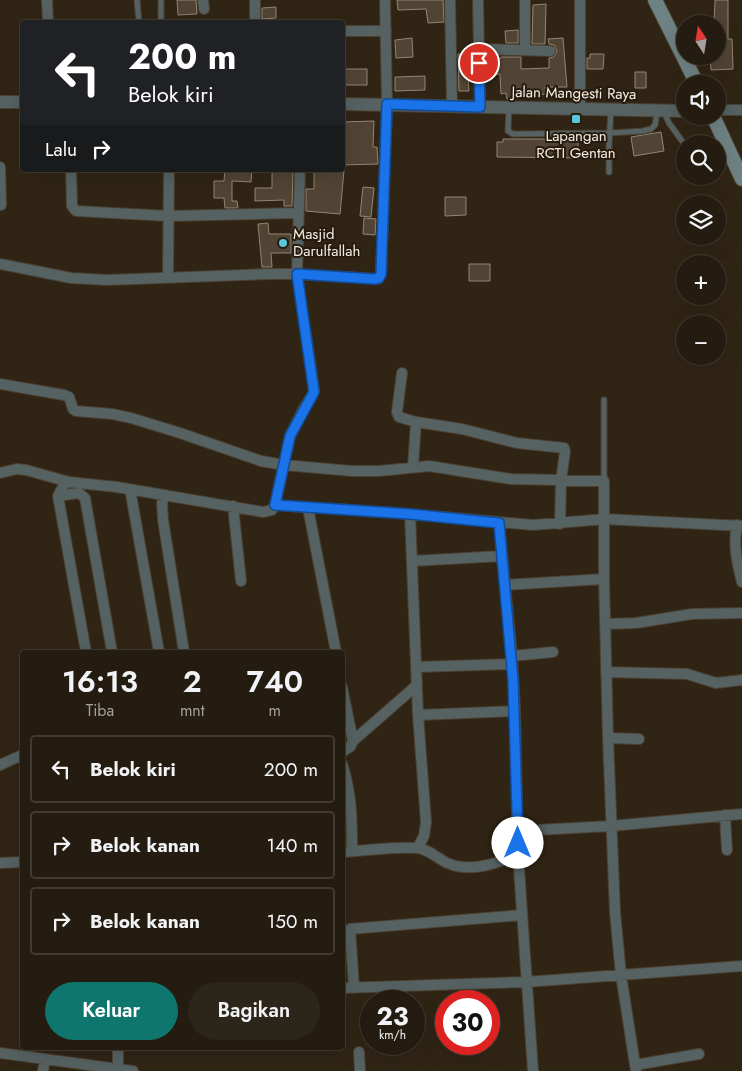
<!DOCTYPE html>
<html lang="id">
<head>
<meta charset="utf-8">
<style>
  :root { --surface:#241c10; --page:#2c2519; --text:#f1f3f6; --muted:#a3a19f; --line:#413a30; --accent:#0f766e }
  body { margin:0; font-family:Jost,sans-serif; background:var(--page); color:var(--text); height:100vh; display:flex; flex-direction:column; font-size:19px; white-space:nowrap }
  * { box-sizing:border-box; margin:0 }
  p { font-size:16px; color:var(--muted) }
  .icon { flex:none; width:28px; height:28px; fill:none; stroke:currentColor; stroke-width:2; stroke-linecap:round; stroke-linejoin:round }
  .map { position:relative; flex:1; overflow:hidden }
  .drawer { position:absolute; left:20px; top:650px; width:325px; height:400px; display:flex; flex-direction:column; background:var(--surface); border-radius:5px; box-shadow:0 5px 20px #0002,0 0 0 1px var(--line) }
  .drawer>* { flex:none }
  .guide { position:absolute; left:20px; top:20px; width:325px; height:152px; border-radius:5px; box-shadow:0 5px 20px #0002,0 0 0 1px var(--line); background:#202124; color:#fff; overflow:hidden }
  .needle { width:32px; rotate:348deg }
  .tools { position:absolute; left:676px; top:15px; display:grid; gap:10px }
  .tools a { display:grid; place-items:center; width:50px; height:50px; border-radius:50%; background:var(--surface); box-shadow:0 5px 20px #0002,0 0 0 1px var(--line); font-size:25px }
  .speed { position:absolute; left:360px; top:990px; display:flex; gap:10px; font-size:25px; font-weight:700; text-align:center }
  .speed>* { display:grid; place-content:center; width:65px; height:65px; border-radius:50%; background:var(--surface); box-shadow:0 5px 20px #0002,0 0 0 1px var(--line); line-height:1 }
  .speed small { font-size:12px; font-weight:400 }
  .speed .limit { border:8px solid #d22; background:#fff; color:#111 }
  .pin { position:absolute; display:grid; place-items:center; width:42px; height:42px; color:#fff; margin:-21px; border:2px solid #fff; border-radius:50%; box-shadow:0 1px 5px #0007 }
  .me { position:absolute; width:55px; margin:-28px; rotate:0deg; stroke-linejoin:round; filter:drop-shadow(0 0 4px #0008) }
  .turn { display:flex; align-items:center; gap:18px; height:105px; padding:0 25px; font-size:22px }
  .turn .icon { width:65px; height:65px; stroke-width:2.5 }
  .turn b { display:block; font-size:35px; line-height:42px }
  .then { display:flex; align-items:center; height:48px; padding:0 25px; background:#0003; gap:10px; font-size:19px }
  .eta { display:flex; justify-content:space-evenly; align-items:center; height:85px; text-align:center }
  .eta b { font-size:30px; font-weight:600; line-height:35px }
  .primary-button { display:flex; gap:10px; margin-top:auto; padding:10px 25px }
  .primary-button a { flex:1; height:58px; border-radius:30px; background:var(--accent); color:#fff; font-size:20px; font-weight:600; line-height:58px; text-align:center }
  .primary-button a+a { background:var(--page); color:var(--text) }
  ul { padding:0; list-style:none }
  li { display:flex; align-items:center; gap:15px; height:68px; margin:0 10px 8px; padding:0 15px; border:2px solid var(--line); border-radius:5px }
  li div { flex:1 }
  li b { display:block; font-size:19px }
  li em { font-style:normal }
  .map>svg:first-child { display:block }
  .building { fill:#514434; stroke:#938572 }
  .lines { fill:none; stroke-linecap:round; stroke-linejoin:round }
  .service-casing { stroke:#4b4132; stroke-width:7 }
  .minor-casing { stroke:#4b4132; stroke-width:12 }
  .tertiary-casing { stroke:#4b4132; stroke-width:14 }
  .secondary-casing { stroke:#4b4132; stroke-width:16 }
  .service { stroke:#566162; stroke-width:5 }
  .minor { stroke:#566162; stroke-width:10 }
  .tertiary { stroke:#566162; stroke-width:12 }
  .secondary { stroke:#6f8283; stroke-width:14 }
  .route-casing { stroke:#114b97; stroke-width:12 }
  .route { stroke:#1a73e8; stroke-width:9 }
  .poi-dot { fill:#55cadf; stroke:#261b0c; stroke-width:2 }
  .labels { text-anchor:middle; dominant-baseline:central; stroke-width:4; stroke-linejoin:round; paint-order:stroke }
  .street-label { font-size:15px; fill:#f4ede3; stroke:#261b0c }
  .poi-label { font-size:15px; fill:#f4ede3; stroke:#261b0c }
</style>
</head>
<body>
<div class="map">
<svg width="742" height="1071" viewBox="0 0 742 1071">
  <rect width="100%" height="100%" fill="#302515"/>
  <!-- building -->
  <path class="building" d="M177 0H196L197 14 178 15Z
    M397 0H443L444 22 428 23 426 9 398 10Z
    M715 0H728V39H732L733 69 711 70 710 56H718V24H714Z
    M546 4 545 44H532L533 5Z
    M276 7V18L262 19V8Z
    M518 30V43H506L505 31Z
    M412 38 413 57 396 58 395 40Z
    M563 38 567 87H545L546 94 535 95V92L518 93 519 98 507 99 506 93 501 94 500 74 486 75V61H489V59L501 58V57H521V69L549 68V58L554 57 557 51 554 45 549 44 548 39Z
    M471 53 473 76H468L469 91H459L458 54Z
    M590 54H604L603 69H587V58H590Z
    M342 69H367V85H342Z
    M635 72H646V88H635Z
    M425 76V90L395 91V77Z
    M374 121 373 147H377L378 164 342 165V122Z
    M661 132 664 151 634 156 631 137Z
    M503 139H545V141L578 142V158L497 157V142H503Z
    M225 170H252L251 182 232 181V201H237L238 208H225L224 198H214V181H224Z
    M293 170 292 206H284V200L255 201V188H272V171Z
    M314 170H344L340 214 306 211V189H314Z
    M363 187 374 188 371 217 360 216Z
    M445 197H466V215L445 216Z
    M364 218 376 219 375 235 363 234Z
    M268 223 269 234H291V253H271L272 267H262L258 224Z
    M469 264H490V281H469Z"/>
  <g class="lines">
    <defs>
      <path id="service" d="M137 0 139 22
        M161 22V0
        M509 108 508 131 513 134 609 133 643 131 651 129 655 125 657 112
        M664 112 669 123 685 145
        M609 172V145L611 110
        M604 400V481"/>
      <path id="minor" d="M47 0 48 22
        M203 0 204 9
        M255 0V22
        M450 0 452 106
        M478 0 480 107
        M525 0V50
        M342 31H386
        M479 49 550 51
        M580 109V0
        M718 110H742
        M0 167 1 205
        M71 170 72 206 76 211 169 216 297 213
        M0 264 71 278 107 280 269 274H297L378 279 381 274 387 104 385 0
        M168 278 169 170
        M402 373 397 412 399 417 416 422 462 429 517 443 564 448 565 451 561 481 560 524
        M0 384 64 395 69 397 73 409 76 411 112 414 131 418 180 433 261 461 284 465 352 471H379L429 466 511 479 604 481V579L608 738 615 912 621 975 636 1071
        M413 467 416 422
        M0 473 17 469 26 470 69 482 117 487 263 512 272 510 275 505 410 514 533 525 605 519 742 526
        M66 481 58 496 86 652
        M130 489 159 652
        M165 495 162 503 163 520 184 652
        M58 496 79 493 85 498 112 652
        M275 505 290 436 303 410 312 396 314 390 297 274 300 170
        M233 506 241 581
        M308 508 336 652
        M410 514 418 715 426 822 424 836 418 847
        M499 523 512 656 515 711 518 854 533 1071
        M737 525C733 545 737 563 742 582
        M412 561 502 556
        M505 585 604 579
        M605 624 636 623 692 614 742 613
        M512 656 553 652
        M417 667 512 664
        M606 672 687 674 716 683 742 680
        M342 687 353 741
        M418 715 515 711
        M608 738 639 739
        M342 752 350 747 353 741 417 685
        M342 764C352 793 352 822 352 851
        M0 765 22 755
        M725 815 727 850
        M518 831 611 826 742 814
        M342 852C367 851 392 846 416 848 427 848 437 858 447 863 470 873 496 864 518 854
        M0 863 22 862
        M342 988 526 982 742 966
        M354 988 350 929 522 915
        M359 1052 360 1071
        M0 1053 133 1071
        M635 1065 699 1054
        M118 1068V1048
        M43 1071 45 1059"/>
      <path id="tertiary" d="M0 102H22
        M342 104 685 111"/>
      <path id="secondary" d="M655 0 697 84
        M713 116 742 179"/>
    </defs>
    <!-- service casing -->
    <use href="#service" class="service-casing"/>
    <!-- minor casing -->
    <use href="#minor" class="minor-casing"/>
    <!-- tertiary casing -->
    <use href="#tertiary" class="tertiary-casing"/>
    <!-- secondary casing -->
    <use href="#secondary" class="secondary-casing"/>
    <!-- service -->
    <use href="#service" class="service"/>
    <!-- minor -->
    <use href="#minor" class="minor"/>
    <!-- tertiary -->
    <use href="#tertiary" class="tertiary"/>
    <!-- secondary -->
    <use href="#secondary" class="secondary"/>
  </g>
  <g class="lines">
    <defs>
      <path id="route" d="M479 63 480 107 387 104 381 274 379 278 374 279 297 274 314 392 290 436 275 505 410 514 499 523 513 680 518 843"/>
    </defs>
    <!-- route casing -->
    <use href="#route" class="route-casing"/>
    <!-- route -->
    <use href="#route" class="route"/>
  </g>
  <!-- markers -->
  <g class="poi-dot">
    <rect x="571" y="114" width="10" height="10" rx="2.5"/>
    <circle cx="283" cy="243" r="5"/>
  </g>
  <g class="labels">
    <!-- street labels -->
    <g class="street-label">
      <text transform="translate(574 93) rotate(1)">Jalan Mangesti Raya</text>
    </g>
    <!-- poi labels -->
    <g class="poi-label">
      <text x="576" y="136">Lapangan<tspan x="576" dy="17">RCTI Gentan</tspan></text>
      <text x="293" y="234" text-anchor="start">Masjid<tspan x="293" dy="17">Darulfallah</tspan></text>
    </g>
  </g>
</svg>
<div class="tools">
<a><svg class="needle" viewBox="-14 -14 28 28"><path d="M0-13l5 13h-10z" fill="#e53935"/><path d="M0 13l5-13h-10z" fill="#a3a19f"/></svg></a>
<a><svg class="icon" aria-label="sound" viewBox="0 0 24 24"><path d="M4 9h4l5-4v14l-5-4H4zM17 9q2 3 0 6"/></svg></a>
<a><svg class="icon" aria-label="search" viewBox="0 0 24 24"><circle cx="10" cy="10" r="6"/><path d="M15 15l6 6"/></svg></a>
<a><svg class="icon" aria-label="layers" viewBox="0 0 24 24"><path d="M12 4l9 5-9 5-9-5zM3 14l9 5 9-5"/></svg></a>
<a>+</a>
<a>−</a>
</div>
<div class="speed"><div>23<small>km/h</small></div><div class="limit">30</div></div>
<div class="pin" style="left:479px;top:63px;background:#d93025"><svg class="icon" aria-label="arrive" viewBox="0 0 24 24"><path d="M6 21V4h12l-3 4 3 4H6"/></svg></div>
<svg class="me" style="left:518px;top:843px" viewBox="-20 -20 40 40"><circle r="19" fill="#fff"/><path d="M0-13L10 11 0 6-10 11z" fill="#1a73e8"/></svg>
<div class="guide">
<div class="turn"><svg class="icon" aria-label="left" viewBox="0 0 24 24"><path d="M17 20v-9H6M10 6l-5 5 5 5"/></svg><div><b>200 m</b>Belok kiri</div></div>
<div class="then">Lalu<svg class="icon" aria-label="right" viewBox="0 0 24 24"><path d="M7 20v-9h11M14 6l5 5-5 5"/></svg></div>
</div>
<section class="drawer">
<div class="eta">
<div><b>16:13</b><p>Tiba</p></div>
<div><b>2</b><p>mnt</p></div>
<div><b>740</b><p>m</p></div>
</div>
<ul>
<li><svg class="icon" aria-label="left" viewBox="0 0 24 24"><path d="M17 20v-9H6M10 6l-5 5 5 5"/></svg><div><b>Belok kiri</b></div><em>200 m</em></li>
<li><svg class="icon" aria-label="right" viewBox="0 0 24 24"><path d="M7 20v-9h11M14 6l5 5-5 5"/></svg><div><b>Belok kanan</b></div><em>140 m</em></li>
<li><svg class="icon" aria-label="right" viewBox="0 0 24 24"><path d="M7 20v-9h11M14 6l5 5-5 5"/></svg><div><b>Belok kanan</b></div><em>150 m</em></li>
</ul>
<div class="primary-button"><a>Keluar</a><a>Bagikan</a></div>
</section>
</div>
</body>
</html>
